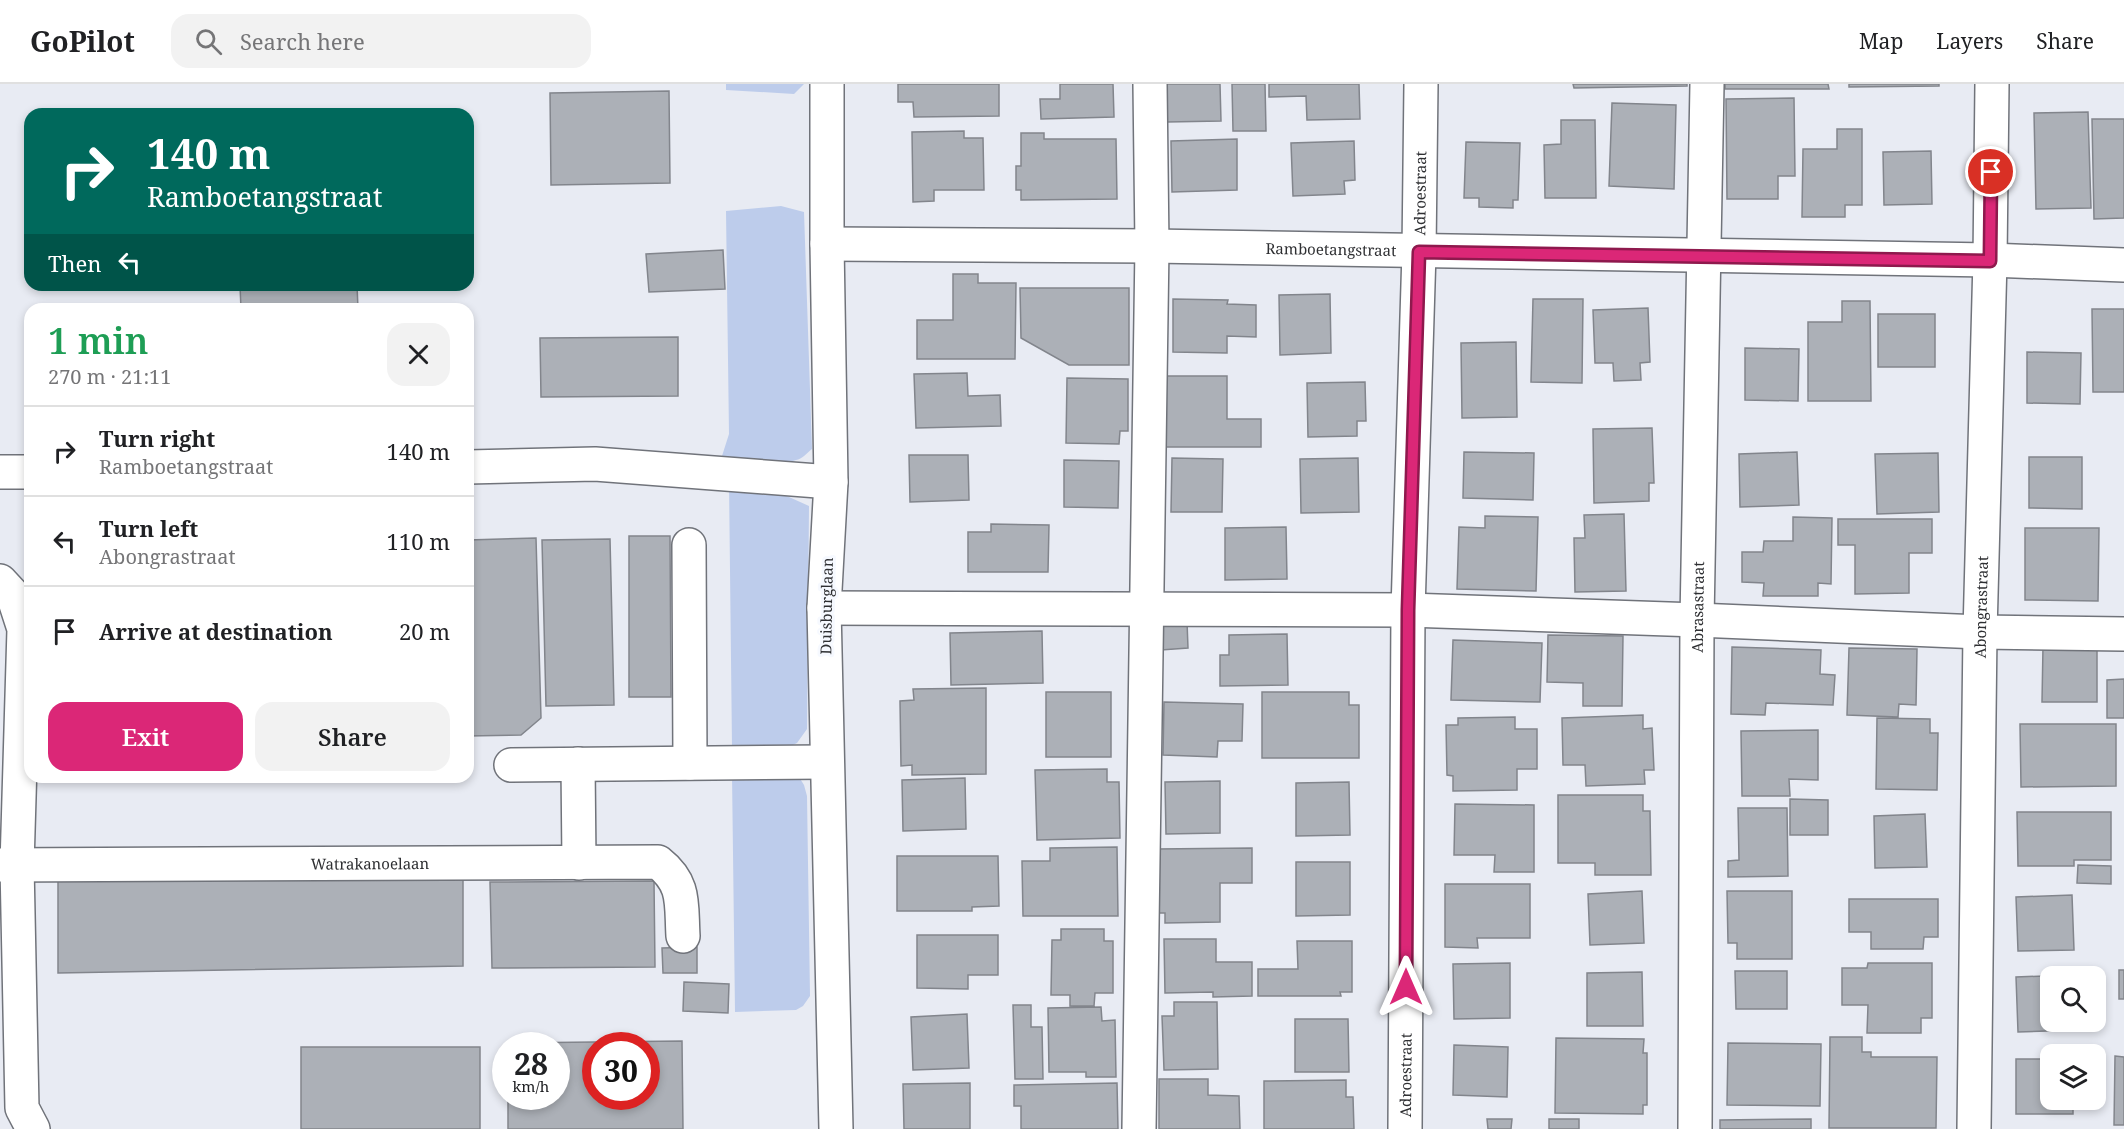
<!DOCTYPE html>
<html lang="en">
<head>
<meta charset="utf-8">
<style>
  :root { --surface:#fff; --page:#f2f2f2; --text:#202124; --muted:#757577; --line:#e0e0e0; --accent:#db2777 }
  body { margin:0; font-family:"Noto Serif",serif; background:var(--page); color:var(--text); height:100vh; display:flex; flex-direction:column; font-size:22px; white-space:nowrap }
  * { box-sizing:border-box; margin:0 }
  p { font-size:20px; color:var(--muted) }
  .icon { flex:none; width:33px; height:33px; fill:none; stroke:currentColor; stroke-width:2; stroke-linecap:round; stroke-linejoin:round }
  .map { position:relative; flex:1; overflow:hidden }
  .drawer { position:absolute; left:24px; top:219px; width:450px; height:480px; display:flex; flex-direction:column; background:var(--surface); border-radius:18px; box-shadow:0 3px 9px #0003 }
  .drawer>* { flex:none }
  .banner { position:absolute; left:24px; top:24px; width:450px; height:183px; border-radius:18px; box-shadow:0 3px 9px #0003; background:#00695c; color:#fff; overflow:hidden }
  .controls { position:absolute; left:2040px; top:882px; display:grid; gap:12px }
  .controls a { display:grid; place-items:center; width:66px; height:66px; border-radius:12px; background:var(--surface); box-shadow:0 3px 9px #0003; font-size:30px }
  .speed { position:absolute; left:492px; top:948px; display:flex; gap:12px; font-size:30px; font-weight:700; text-align:center }
  .speed>* { display:grid; place-content:center; width:78px; height:78px; border-radius:50%; background:var(--surface); box-shadow:0 3px 9px #0003; line-height:1 }
  .speed small { font-size:15px; font-weight:400 }
  .speed .limit { border:9px solid #d22; background:#fff; color:#111 }
  .pin { position:absolute; display:grid; place-items:center; width:51px; height:51px; color:#fff; margin:-26px; border:3px solid #fff; border-radius:50%; box-shadow:0 2px 6px #0007 }
  .me { position:absolute; width:66px; margin:-33px; rotate:0deg; stroke-linejoin:round; filter:drop-shadow(0 0 4px #0008) }
  .turn { display:flex; align-items:center; gap:21px; height:126px; padding:0 24px; font-size:27px }
  .turn .icon { width:78px; height:78px; stroke-width:2.5 }
  .turn b { display:block; font-size:42px; line-height:51px }
  .then { display:flex; align-items:center; height:57px; padding:0 24px; background:#0003; gap:12px; font-size:22px }
  .round { display:grid; place-items:center; flex:none; width:63px; height:63px; border-radius:18px; background:var(--page) }
  .head { display:flex; align-items:center; justify-content:space-between; height:102px; padding:0 24px }
  h1 { font-size:36px; font-weight:600; line-height:45px; color:#1e9e55 }
  .primary-button { display:flex; gap:12px; margin-top:auto; padding:12px 24px }
  .primary-button a { flex:1; height:69px; border-radius:18px; background:var(--accent); color:#fff; font-size:24px; font-weight:600; line-height:69px; text-align:center }
  .primary-button a+a { background:var(--page); color:var(--text) }
  ul { padding:0; list-style:none }
  li { display:flex; align-items:center; gap:18px; height:90px; padding:0 24px; border-top:2px solid var(--line) }
  li div { flex:1 }
  li b { display:block; font-size:22px }
  li em { font-style:normal }
  header { display:flex; align-items:center; gap:36px; box-sizing:border-box; height:84px; padding:0 30px; background:var(--surface); border-bottom:2px solid var(--line) }
  header strong { font-size:28px }
  nav { display:flex; gap:33px; margin-inline-start:auto; font-size:21px }
  .search { width:420px; height:54px; background:var(--page); display:flex; align-items:center; gap:15px; box-sizing:border-box; padding:0 21px; border-radius:18px; color:var(--muted); font-size:22px }
  .map>svg:first-child { display:block }
  .green { fill:#bdcceb }
  .building { fill:#acb0b7; stroke:#82858c; stroke-width:1.5; fill-rule:evenodd }
  .lines { fill:none; stroke-linecap:round; stroke-linejoin:round }
  .minor-casing { stroke:#70737a; stroke-width:36 }
  .minor { stroke:#fff; stroke-width:33 }
  .route-casing { stroke:#8e194d; stroke-width:15 }
  .route { stroke:#db2777; stroke-width:10 }
  .labels { text-anchor:middle; dominant-baseline:central; stroke-width:6; stroke-linejoin:round; paint-order:stroke }
  .street-label { font-size:15px; fill:#2e2f32; stroke:#f6f9ff }
</style>
</head>
<body>
<header>
<strong>GoPilot</strong>
<div class="search"><svg class="icon" aria-label="search" viewBox="0 0 24 24"><circle cx="10" cy="10" r="6"/><path d="M15 15l6 6"/></svg>Search here</div>
<nav><a>Map</a><a>Layers</a><a>Share</a></nav>
</header>
<div class="map">
<svg width="2124" height="1045" viewBox="0 0 2124 1045">
  <rect width="100%" height="100%" fill="#e8ebf3"/>
  <!-- green -->
  <path class="green" d="M726 0H804L794 10 726 6Z
    M781 122 804 128 812 365C807 369 802 375 796 376 772 385 746 380 722 372L729 350 726 127Z
    M729 398 769 404 809 422 807 645 797 659 782 666 732 663Z
    M732 690 799 693 804 701 807 712 810 912 803 922 796 926 735 928Z"/>
  <!-- building -->
  <path class="building" d="M898 0H999V32L914 33 913 18H898Z
    M1060 0H1113L1114 33 1041 35 1040 15H1060Z
    M1166 0H1220L1221 37 1167 38Z
    M1232 0H1265L1266 47H1233Z
    M1269 0H1359L1360 35 1307 36 1306 12 1269 13Z
    M1573 0H1687V2L1574 4Z
    M1725 0H1828L1829 5H1725Z
    M1849 0H1939V2L1849 3Z
    M669 7 670 99 551 101 550 9Z
    M1794 14 1795 92H1778V115H1727L1726 15Z
    M1612 19 1676 21 1674 105 1609 102Z
    M2088 28 2091 124 2036 125 2034 29Z
    M2092 35H2124V134L2094 135Z
    M1561 36H1595L1596 114H1545L1544 61 1561 60Z
    M1837 45H1862V121H1845V133H1802L1803 65H1837Z
    M964 47V54H983L984 106H934V117L913 118 912 48Z
    M1021 49H1044V55H1116L1117 115 1021 116V106H1016V82H1021Z
    M1237 55V106L1172 108 1171 57Z
    M1354 57 1355 96 1344 97 1345 110 1293 112 1291 59Z
    M1466 58 1520 59 1518 116H1513V124L1479 123V114H1464Z
    M1931 67 1932 120 1884 121 1883 68Z
    M723 166 725 205 649 208 646 170Z
    M953 190H978V199H1016L1015 275H917V236H953Z
    M240 201H357L358 225H241Z
    M1020 204H1129V281H1069L1021 254Z
    M1330 210 1331 269 1280 271 1279 211Z
    M1173 215 1228 216 1227 220 1256 221V253L1227 252V269L1173 268Z
    M1533 215H1583L1582 299 1531 298Z
    M1842 217H1870L1871 317H1808V238H1842Z
    M1648 224 1650 278 1640 279 1641 296 1614 297 1613 279H1595L1593 226Z
    M2092 225H2124V308H2093Z
    M1878 230H1935V283H1878Z
    M678 253V312L541 313 540 254Z
    M1516 258 1517 333 1462 334 1461 259Z
    M1745 264 1799 265 1798 317 1745 316Z
    M2027 268 2081 269 2080 320 2027 319Z
    M967 289 968 312 1000 311 1001 342 916 344 914 290Z
    M1161 292H1227V335H1261V363H1161Z
    M1067 294 1128 295V347H1120L1119 360 1066 359Z
    M1365 298 1366 337H1357V352L1308 353 1307 299Z
    M1652 344 1654 399H1649V417L1594 419 1593 345Z
    M1464 368 1534 369 1533 416 1463 414Z
    M1797 368 1799 421 1740 423 1739 370Z
    M1938 369 1939 428 1877 430 1875 370Z
    M909 371H968L969 416 910 418Z
    M2029 373H2082V425L2029 424Z
    M1172 374 1223 375 1222 428H1171Z
    M1358 374 1359 428 1301 429 1300 375Z
    M1064 376 1119 377 1118 424 1064 423Z
    M1624 430 1626 507 1575 508 1574 454H1585L1584 431Z
    M1485 432 1538 433 1536 507 1457 505 1459 443 1485 444Z
    M1793 433 1832 434 1831 500 1818 499V512H1763L1764 499 1742 498V468H1763L1764 457H1793Z
    M1838 435H1932V469H1909V509L1855 510V461H1838Z
    M991 440 1049 441 1048 488H968V448H991Z
    M1286 443 1287 495 1225 496V444Z
    M2025 444H2099L2098 517 2025 516Z
    M629 452H670L671 613H629Z
    M536 454 541 634 521 651 468 652V456Z
    M610 455 614 621 546 622 542 456Z
    M1187 537 1188 564 1161 566 1160 539Z
    M1042 547 1043 599 951 601 950 549Z
    M1287 550 1288 601 1220 602V571H1229V551Z
    M1548 551 1623 552 1622 622H1583V599L1547 598Z
    M1453 556 1542 559 1540 618 1451 616Z
    M2097 561V618H2042L2043 562Z
    M1732 563 1821 566 1820 590 1835 591 1833 621 1766 619 1765 631 1731 630Z
    M1849 564 1917 565 1916 621 1899 620 1898 633 1847 631Z
    M2124 595V634H2107V596Z
    M986 604V690L912 691V681L901 682 900 617 914 616 913 605Z
    M1046 608H1111V673H1046Z
    M1262 608H1349V621H1359V674H1262Z
    M1164 618 1243 620 1242 657H1218L1217 673 1163 671Z
    M1643 631V645L1652 644 1654 686H1644L1645 700 1586 702 1585 681H1563L1562 634Z
    M1515 633V645H1537V685H1517V706L1453 707V692L1447 691 1446 641H1458V634Z
    M1877 634 1930 635V649H1938L1937 706 1876 705Z
    M2020 640H2116V702L2021 703Z
    M1818 646V696L1789 695 1790 712H1742L1741 647Z
    M1107 685V698H1119L1120 754 1037 756 1035 686Z
    M965 694 966 745 903 747 902 696Z
    M1220 697V749L1166 750 1165 698Z
    M1349 698 1350 751 1296 752V699Z
    M1558 711H1643V727H1650L1651 791H1595V779H1558Z
    M1790 715 1828 716V751H1790Z
    M1455 720 1534 721V788H1494L1495 771H1454Z
    M1738 724H1787L1788 792 1728 793V777L1739 776Z
    M2017 728H2111V776H2074V782H2018Z
    M1925 730 1927 783 1875 784 1874 732Z
    M1117 763 1118 832H1023L1022 777H1050V764Z
    M1252 764V799H1220V838L1165 839V829H1157L1156 765Z
    M897 772H998L999 822 972 823V827H897Z
    M1296 778H1350V831L1296 832Z
    M2078 781 2111 782V800L2077 799Z
    M463 789V882L58 889V796Z
    M654 797 655 883 492 884 490 798Z
    M1445 800H1530V854H1477L1478 864 1445 863Z
    M1642 807 1644 859 1590 861 1588 810Z
    M1727 807H1792V875H1737V859H1728Z
    M2072 811 2074 866 2018 867 2016 813Z
    M1849 815H1938V853H1924L1923 865H1871V848H1849Z
    M1061 845H1104V857H1113V909H1095L1094 922H1070V911H1051L1052 856H1061Z
    M917 851H998V891H968V905L917 904Z
    M1164 855H1216V878H1252V912L1213 913V908L1165 909Z
    M1297 857H1352V908H1340L1341 912H1258V885H1298Z
    M697 863V889H663L662 864Z
    M1510 879V934L1454 935 1453 880Z
    M1868 879H1932V934H1921V949H1867L1868 921H1842V884H1867Z
    M2119 886H2124V915H2119Z
    M1735 887H1787V925H1736Z
    M1642 888 1643 942H1587V889Z
    M2073 891 2050 892V938H2074L2075 946 2018 948 2016 893Z
    M684 898 729 900 728 929 683 927Z
    M1174 918H1217L1218 985 1164 986 1162 932H1174Z
    M1013 921H1031V943H1042L1043 995H1015Z
    M1101 923 1102 937 1115 936 1116 993H1086V988H1049L1048 924Z
    M967 930 969 984 913 986 911 933Z
    M1295 935H1348L1349 988H1295Z
    M1830 953H1862V968H1871V973H1937L1936 1044H1829Z
    M1556 954 1644 955 1643 969H1647V1021H1643V1030L1555 1029Z
    M682 957 683 1045H508V1012H556V962H507V959ZM596 962H646V1012H596Z
    M1728 959 1821 960 1820 1022 1727 1021Z
    M1454 961 1508 963 1507 1013 1453 1011Z
    M301 963H480V1045H301Z
    M2115 972 2124 973V1041H2114Z
    M2016 975H2050V1016H2073V1030H2016Z
    M1159 995H1208V1011L1239 1012 1240 1045H1159Z
    M1346 996V1013H1353L1354 1045H1264V997Z
    M970 999V1045H904L903 1000Z
    M1117 999 1118 1045H1021V1022H1014V1001Z
    M1487 1035H1512L1511 1045H1488Z
    M1549 1035H1579V1045H1549Z
    M1811 1035V1045H1720V1036Z"/>
  <g class="lines">
    <defs>
      <g id="minor">
        <path d="M827 0V160L831 398 824 524 836 1045"/>
        <path id="s1" d="M827 160 1152 162 1990 176 2124 181"/>
        <path d="M468 383 595 380 831 398"/>
        <path d="M0 388H30"/>
        <path d="M689 461 690 679"/>
        <path d="M0 497 13 511 24 545 17 781 22 1024 33 1045"/>
        <path d="M824 524 1408 526 1697 536 1980 548 2124 550"/>
        <path d="M578 680 579 779"/>
        <path d="M511 681 826 678"/>
        <path id="s2" d="M0 781 658 778C686 800 681 820 683 852"/>
        <path d="M1139 1045 1152 162 1150 0"/>
        <path id="s3" d="M1405 1045 1408 526 1419 168 1421 0"/>
        <path id="s4" d="M1695 1045 1697 536 1707 0"/>
        <path id="s5" d="M1974 1045 1980 548 1990 176 1992 0"/>
      </g>
    </defs>
    <!-- minor casing -->
    <use href="#minor" class="minor-casing"/>
    <!-- minor -->
    <use href="#minor" class="minor"/>
  </g>
  <g class="lines">
    <defs>
      <path id="route" d="M1406 903 1408 526 1419 168 1990 177 1991 88"/>
    </defs>
    <!-- route casing -->
    <use href="#route" class="route-casing"/>
    <!-- route -->
    <use href="#route" class="route"/>
  </g>
  <g class="labels">
    <!-- street labels -->
    <g class="street-label">
      <text stroke="none"><textPath href="#s3" startOffset="936">Adroestraat</textPath></text>
      <text stroke="none"><textPath href="#s1" startOffset="504">Ramboetangstraat</textPath></text>
      <text transform="translate(826 522) rotate(-89)">Duisburglaan</text>
      <text stroke="none"><textPath href="#s4" startOffset="522">Abrasastraat</textPath></text>
      <text stroke="none"><textPath href="#s5" startOffset="522">Abongrastraat</textPath></text>
      <text stroke="none"><textPath href="#s2" startOffset="370">Watrakanoelaan</textPath></text>
      <text stroke="none"><textPath href="#s3" startOffset="54">Adroestraat</textPath></text>
    </g>
  </g>
</svg>
<div class="controls">
<a><svg class="icon" aria-label="search" viewBox="0 0 24 24"><circle cx="10" cy="10" r="6"/><path d="M15 15l6 6"/></svg></a>
<a><svg class="icon" aria-label="layers" viewBox="0 0 24 24"><path d="M12 4l9 5-9 5-9-5zM3 14l9 5 9-5"/></svg></a>
</div>
<div class="speed"><div>28<small>km/h</small></div><div class="limit">30</div></div>
<div class="pin" style="left:1991px;top:88px;background:#d93025"><svg class="icon" aria-label="arrive" viewBox="0 0 24 24"><path d="M6 21V4h12l-3 4 3 4H6"/></svg></div>
<svg class="me" style="left:1406px;top:903px" viewBox="-20 -20 40 40"><path d="M0-17L14 15 0 8-14 15z" fill="#db2777" stroke="#fff" stroke-width="4"/></svg>
<div class="banner">
<div class="turn"><svg class="icon" aria-label="right" viewBox="0 0 24 24"><path d="M7 20v-9h11M14 6l5 5-5 5"/></svg><div><b>140 m</b>Ramboetangstraat</div></div>
<div class="then">Then<svg class="icon" aria-label="left" viewBox="0 0 24 24"><path d="M17 20v-9H6M10 6l-5 5 5 5"/></svg></div>
</div>
<section class="drawer">
<div class="head"><div><h1>1 min</h1><p>270 m · 21:11</p></div><a class="round"><svg class="icon" aria-label="close" viewBox="0 0 24 24"><path d="M6 6l12 12M18 6L6 18"/></svg></a></div>
<ul>
<li><svg class="icon" aria-label="right" viewBox="0 0 24 24"><path d="M7 20v-9h11M14 6l5 5-5 5"/></svg><div><b>Turn right</b><p>Ramboetangstraat</p></div><em>140 m</em></li>
<li><svg class="icon" aria-label="left" viewBox="0 0 24 24"><path d="M17 20v-9H6M10 6l-5 5 5 5"/></svg><div><b>Turn left</b><p>Abongrastraat</p></div><em>110 m</em></li>
<li><svg class="icon" aria-label="arrive" viewBox="0 0 24 24"><path d="M6 21V4h12l-3 4 3 4H6"/></svg><div><b>Arrive at destination</b></div><em>20 m</em></li>
</ul>
<div class="primary-button"><a>Exit</a><a>Share</a></div>
</section>
</div>
</body>
</html>
